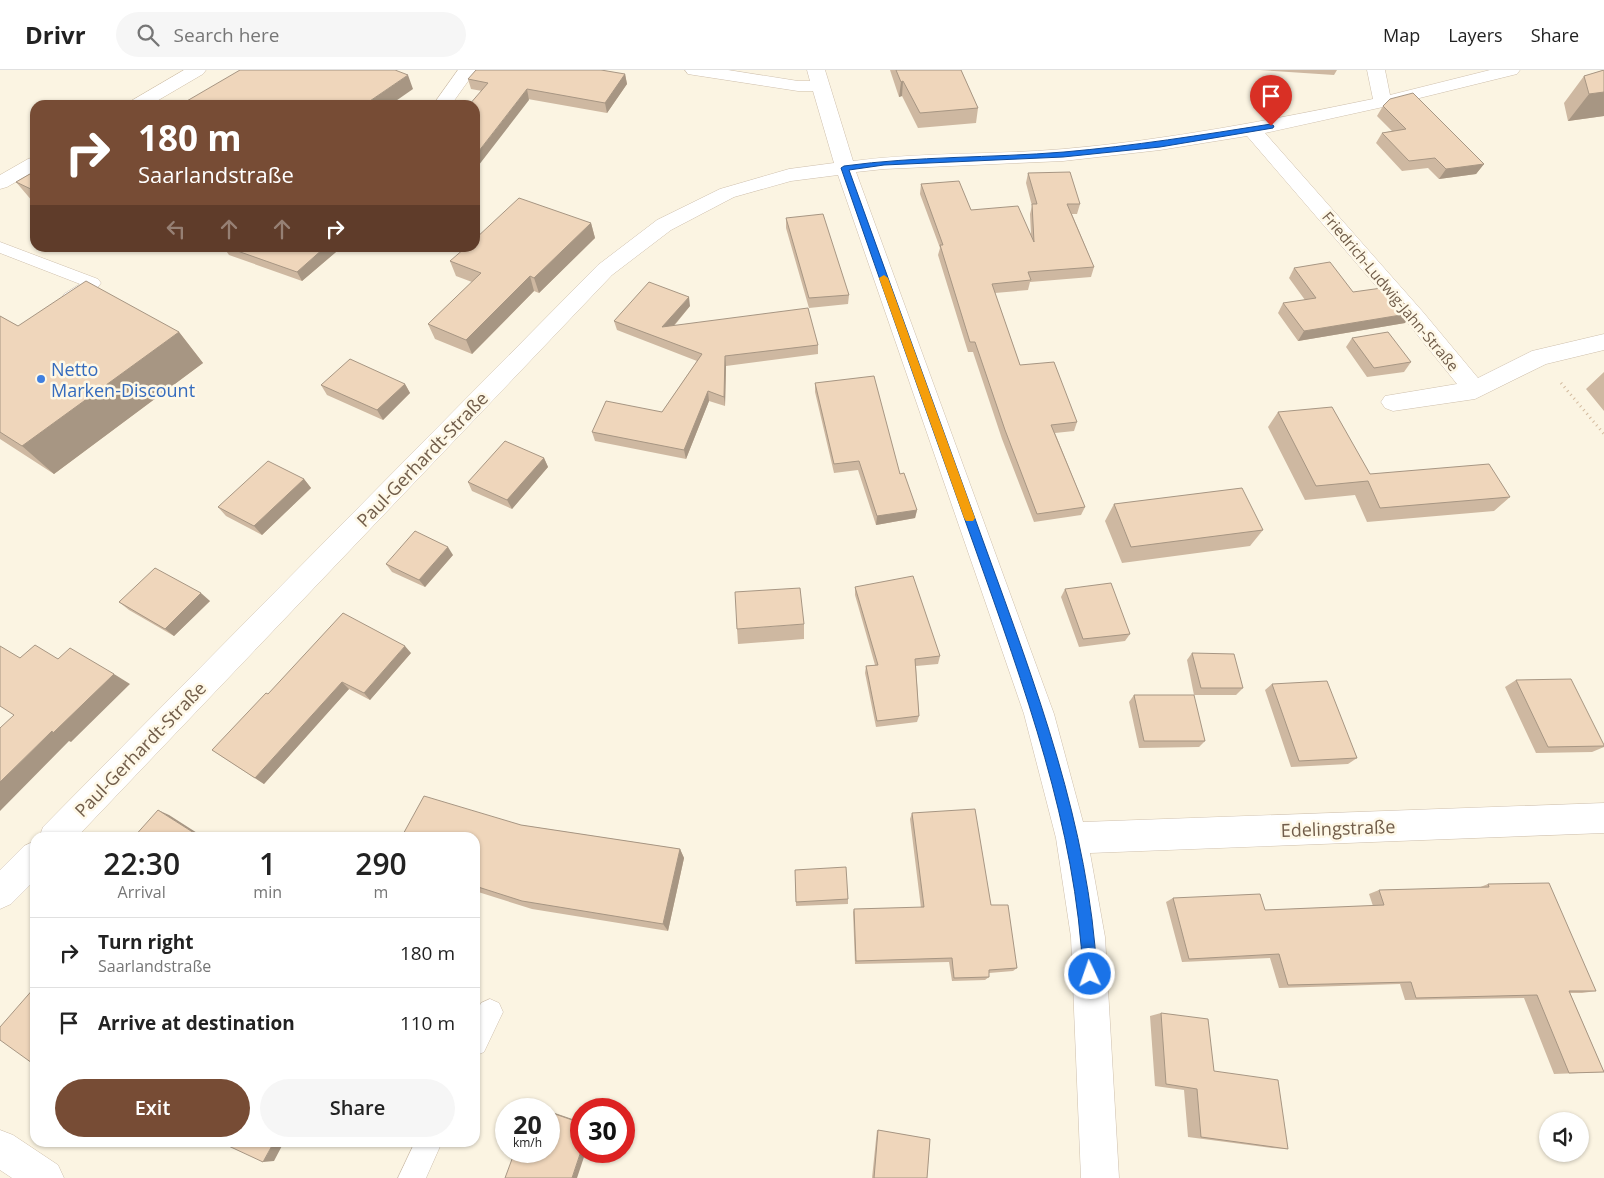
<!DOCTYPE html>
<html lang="en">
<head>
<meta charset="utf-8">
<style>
  :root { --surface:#fff; --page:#f6f6f6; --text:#222; --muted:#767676; --line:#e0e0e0; --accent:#774c35 }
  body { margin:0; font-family:"Open Sans",sans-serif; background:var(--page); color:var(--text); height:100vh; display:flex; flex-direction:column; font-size:19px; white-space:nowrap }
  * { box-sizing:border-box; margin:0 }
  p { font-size:16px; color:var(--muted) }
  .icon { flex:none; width:28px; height:28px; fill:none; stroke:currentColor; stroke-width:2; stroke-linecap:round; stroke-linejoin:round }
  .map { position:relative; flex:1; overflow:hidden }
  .sheet { position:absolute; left:30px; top:762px; width:450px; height:315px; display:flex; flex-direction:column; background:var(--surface); border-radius:15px; box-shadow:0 1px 4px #0004 }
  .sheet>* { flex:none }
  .banner { position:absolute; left:30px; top:30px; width:450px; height:152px; border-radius:15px; box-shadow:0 1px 4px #0004; background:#774c35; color:#fff; overflow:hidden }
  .buttons { position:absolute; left:1539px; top:1042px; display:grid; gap:10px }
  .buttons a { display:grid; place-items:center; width:50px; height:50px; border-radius:50%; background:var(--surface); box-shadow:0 1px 4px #0004; font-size:25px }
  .speed { position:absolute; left:495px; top:1028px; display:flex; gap:10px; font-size:25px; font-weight:700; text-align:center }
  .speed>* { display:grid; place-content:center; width:65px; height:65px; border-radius:50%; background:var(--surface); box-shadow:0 1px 4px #0004; line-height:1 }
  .speed small { font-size:12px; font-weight:400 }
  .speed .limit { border:8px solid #d22; background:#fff; color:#111 }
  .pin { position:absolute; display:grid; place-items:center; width:42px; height:42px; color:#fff; margin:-51px -21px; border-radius:50% 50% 50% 0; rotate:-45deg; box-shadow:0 0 5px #0007 }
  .pin .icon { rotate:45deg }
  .me { position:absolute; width:55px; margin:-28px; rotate:357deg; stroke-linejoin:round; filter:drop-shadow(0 0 4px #0008) }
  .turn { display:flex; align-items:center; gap:18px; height:105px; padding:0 25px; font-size:22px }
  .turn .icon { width:65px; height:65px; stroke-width:2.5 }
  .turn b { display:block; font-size:35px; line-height:42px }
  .lanes { display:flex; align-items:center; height:48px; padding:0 25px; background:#0003; justify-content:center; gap:25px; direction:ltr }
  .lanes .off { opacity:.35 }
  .eta { display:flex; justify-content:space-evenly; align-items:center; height:85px; text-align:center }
  .eta b { font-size:30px; font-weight:600; line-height:35px }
  .primary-button { display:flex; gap:10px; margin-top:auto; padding:10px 25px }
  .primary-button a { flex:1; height:58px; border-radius:30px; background:var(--accent); color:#fff; font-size:20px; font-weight:600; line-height:58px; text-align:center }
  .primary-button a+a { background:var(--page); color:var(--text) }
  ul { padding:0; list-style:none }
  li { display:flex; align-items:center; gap:15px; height:70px; padding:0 25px; border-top:1px solid var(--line) }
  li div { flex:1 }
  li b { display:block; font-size:19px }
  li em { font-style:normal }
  header { display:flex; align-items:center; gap:30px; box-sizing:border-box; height:70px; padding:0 25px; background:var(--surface); border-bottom:1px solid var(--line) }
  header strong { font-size:24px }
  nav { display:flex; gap:28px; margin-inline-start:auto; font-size:18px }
  .search { width:350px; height:45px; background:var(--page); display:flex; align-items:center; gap:12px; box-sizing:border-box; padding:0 18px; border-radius:28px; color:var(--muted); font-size:19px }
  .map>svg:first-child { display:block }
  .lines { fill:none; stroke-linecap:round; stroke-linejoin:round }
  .lane-casing { stroke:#cebfac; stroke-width:1 }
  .street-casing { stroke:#cebfac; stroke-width:1 }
  .secondary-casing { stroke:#cebea7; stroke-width:1 }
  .path { stroke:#d3ba9e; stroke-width:3; stroke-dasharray:1 4; stroke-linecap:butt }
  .lane { fill:#fff; fill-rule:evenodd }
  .street { fill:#fff; fill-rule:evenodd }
  .secondary { fill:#fff; fill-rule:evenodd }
  .wall { fill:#ceb8a1 }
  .shaded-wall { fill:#a79683 }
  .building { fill:#efd6bb; stroke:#a79683 }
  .route { fill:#1a73e8; stroke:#114b97 }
  .slow { fill:#f59e0b }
  .shop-dot { fill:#3f7fe0; stroke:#fef8e7; stroke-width:2 }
  .labels { text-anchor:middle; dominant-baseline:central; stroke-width:5; stroke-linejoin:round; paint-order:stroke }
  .far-street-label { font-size:15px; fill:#715d4a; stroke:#fef8e7 }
  .shop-label { font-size:18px; fill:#366cbe; stroke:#fef8e7; text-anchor:start }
  .street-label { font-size:18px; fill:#715d4a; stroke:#fef8e7 }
</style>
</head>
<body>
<header>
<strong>Drivr</strong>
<div class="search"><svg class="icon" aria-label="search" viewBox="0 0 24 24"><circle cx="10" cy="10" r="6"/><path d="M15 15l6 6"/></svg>Search here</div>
<nav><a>Map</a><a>Layers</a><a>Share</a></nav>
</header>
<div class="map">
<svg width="1604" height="1108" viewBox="0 0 1604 1108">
  <rect width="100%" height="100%" fill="#fbf4e2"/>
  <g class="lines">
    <defs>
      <path id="lane" d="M0 172 98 209 101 213 98 217C89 223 77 235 64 232L62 228 64 224 80 214 0 183Z
        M490 929 499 933 503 942 484 982 475 986V946L481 933Z
        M415 1072H442L426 1108H398Z"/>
      <path id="street" d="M458 0H476L451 35H433Z
        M685 0H728L798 11H810L807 0H825L853 91C923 82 994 85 1064 79 1168 70 1271 50 1373 29L1367 0H1385L1390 25 1490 0H1520L1517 4 1383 37 1265 63 1423 242 1478 308 1532 281 1604 264V280L1546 294 1475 329 1393 341 1385 338 1381 332 1385 326 1457 314 1407 252 1247 66 1160 80 1063 91 884 99 856 102 1054 644 1083 752 1604 733V763L1090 783 1105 867 1119 1108H1081L1071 867 1056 768 1024 644 838 105 791 111 734 127 671 160 612 205 76 768H39L43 757 598 195 657 150 720 119 789 99 834 93 813 21H798L694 5 688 4Z
        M35 771V810L11 834 0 839V800L24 776Z
        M0 1060 13 1065 58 1095 64 1108H12L0 1100Z"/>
      <path id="secondary" d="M184 0H206L203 4 150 35H128L131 31Z
        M35 87V101L7 117 0 119V105L28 89Z"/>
    </defs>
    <!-- lane casing -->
    <use href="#lane" class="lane-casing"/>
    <!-- street casing -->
    <use href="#street" class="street-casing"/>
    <!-- secondary casing -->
    <use href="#secondary" class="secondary-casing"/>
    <!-- path -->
    <path class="path" d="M1561 313 1604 364"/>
    <!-- lane -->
    <use href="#lane" class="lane"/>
    <!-- street -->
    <use href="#street" class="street"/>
    <!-- secondary -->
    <use href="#secondary" class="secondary"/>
  </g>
  <!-- wall -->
  <path class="wall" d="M890 0H961L978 38 976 53 918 58 902 26 899 27Z
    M1260 0H1337L1334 5Z
    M1604 0V46L1568 51 1564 33 1584 6Z
    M625 4 627 14 607 43 471 19 468 9Z
    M1383 36 1484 94 1476 104 1439 109 1428 98 1402 101 1376 73 1382 63 1392 61 1377 46Z
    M35 101V133L33 132 16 112Z
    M1028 103 1080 134 1077 144H1072L1094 197 1091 207 1030 212 1028 220 995 223 1020 295 1077 352 1074 361 1055 363 1085 437 1081 445 1034 452 1002 369 973 282H968L938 185 940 178 920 124 921 114 971 140 1031 164 1030 144 1032 136 1026 113Z
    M786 148 849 225 848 234 809 238 786 158Z
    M591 153 595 168 539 223 534 221 472 284 435 269 428 254 472 212 456 206 450 191Z
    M224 178H334L336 182 302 211 229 185Z
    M1294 198 1353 222 1405 253 1298 271 1278 243 1283 233 1305 230 1289 208Z
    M690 236 674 256 818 275V284L726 296 725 336 709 331 686 389 595 371 592 362 662 342 697 291 617 260 614 251Z
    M0 246 18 256 179 262 203 293 54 404 0 369Z
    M1352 268 1411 292 1404 302 1367 307 1346 277Z
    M1604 302V341L1586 319Z
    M815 313 900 404 917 440 915 448 876 455 858 400 834 403 815 322Z
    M405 314 410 323 383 350 327 325 321 315Z
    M1278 342 1370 404 1510 427 1494 441 1367 452 1355 425 1305 430 1268 357Z
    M544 388 548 397 512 439 472 421 468 412Z
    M304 409 311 418 262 465 226 446 218 437Z
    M1114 434 1263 460 1250 476 1122 493 1105 451Z
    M453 485 425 517 392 502 386 494Z
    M855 517 940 586 938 594 916 596 919 646 917 652 876 657 865 603 866 596 875 595 855 525Z
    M1065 519 1130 564 1125 571 1079 577 1061 527Z
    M210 531 174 566 129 540 119 532Z
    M804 554V569L738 574 737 559Z
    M411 583 370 630 349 619 264 714 212 680 268 624Z
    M1192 583 1243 618 1236 625H1194L1187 590Z
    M1516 610 1604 675V677L1592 682 1536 683 1505 617Z
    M1272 614 1357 688 1348 694 1291 697 1265 620Z
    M1134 625 1205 671 1199 677 1139 678 1129 632Z
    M912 743 991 835 1017 898 1013 901 989 903V907L985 910 952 911 949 892 855 894 853 842 854 839 921 838 910 749Z
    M521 755 680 779 684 788 668 861 532 839 475 821V768Z
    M795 800 848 829V834L796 836Z
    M1488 814 1596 921 1582 923H1570L1604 1002 1554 1004 1524 928 1405 930 1400 914 1279 918 1270 888 1182 892 1166 832 1173 828 1265 840 1373 836 1369 824 1379 820 1478 818Z
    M1161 943 1214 1001 1288 1079 1272 1078 1188 1067 1184 1020 1155 1016 1150 946Z
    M877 1060 930 1069 927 1108H872Z"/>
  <!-- shaded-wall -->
  <path class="shaded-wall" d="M625 4 627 14 607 43 605 33Z
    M408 5 413 19 390 35H364Z
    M903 11 902 26 899 27 901 12Z
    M527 19 529 30 475 100V86Z
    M1604 22V46L1568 51 1589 24Z
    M1484 94 1476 104 1439 109 1446 99Z
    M591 153 595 168 539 223 534 208Z
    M324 178H334L336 182 302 211 297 202Z
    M530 206 534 221 472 284 466 270Z
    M689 227 690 236 664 267 662 257Z
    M1413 243 1405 253 1298 271 1304 261Z
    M179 262 203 293 54 404 22 376Z
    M725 286 726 296 725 336 724 327Z
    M405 314 410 323 383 350 377 340Z
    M708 321 709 331 686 389 684 380Z
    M544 388 548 397 512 439 507 430Z
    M304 409 311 418 262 465 254 456Z
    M917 440 915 448 876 455 877 446Z
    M448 477 453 485 425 517 419 510Z
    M201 523 210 531 174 566 165 559Z
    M405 576 411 583 370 630 364 623Z
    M114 604 130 614 71 672 69 671 0 741V712L52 661Z
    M342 612 349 619 264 714 255 708Z
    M158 740 169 745 205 768H202Z
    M680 779 684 788 668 861 663 854Z
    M549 1041 581 1052V1053L549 1042Z
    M274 1072H284L274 1091 263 1092Z
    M581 1081H586L577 1108H572Z"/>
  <!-- building -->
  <path class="building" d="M240 0H395L408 5 364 35H180Z
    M476 0H601L625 4 605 33 527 19 475 86V35H469L488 13 468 9Z
    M896 0H961L978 38 920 43 903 11 901 12Z
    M1604 0V22L1589 24 1584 6Z
    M1413 23 1484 94 1446 99 1435 88 1409 91 1382 63 1406 59 1383 36 1390 29Z
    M35 101V121L16 112Z
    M1070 102 1080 134H1067L1094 197 1028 202 1031 210 992 214 1020 295 1054 292 1077 352 1051 355 1085 437 1037 444 1005 360 975 272H970L940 175H943L921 114 959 111 971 140 1018 136 1034 172 1032 134H1037L1028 103Z
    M519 128 591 153 534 208 530 206 466 270 428 254 481 203 450 191 465 178H475V169Z
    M823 144 849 225 809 228 786 148Z
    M229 178H324L297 202Z
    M1330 192 1353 222 1389 217 1413 243 1304 261 1283 233 1316 228 1294 198Z
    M86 211 179 262 22 376 0 362V246L18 256Z
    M649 212 689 227 662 257 808 238 818 275 725 286 724 327 708 321 684 380 592 362 606 331 662 342 702 284 614 251Z
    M1388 262 1411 292 1374 298 1352 268Z
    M350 289 405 314 377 340 321 315Z
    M874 306 900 404 904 403 917 440 877 446 859 391 834 394 815 313Z
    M1332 337 1370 404 1489 394 1510 427 1380 438 1368 411 1316 416 1278 342Z
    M505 371 544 388 507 430 468 412Z
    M268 391 304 409 254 456 218 437Z
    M1242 418 1263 460 1131 477 1114 434Z
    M415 461 448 477 419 510 386 494Z
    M155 498 201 523 165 559 119 532Z
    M913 506 940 586 915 589 919 646 877 651 866 596 878 595 855 517Z
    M1111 513 1130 564 1083 569 1065 519Z
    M800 518 804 554 737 559 735 522Z
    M343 543 405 576 364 623 342 612 255 708 212 680 266 623 268 624Z
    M35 575 58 589 70 578 114 604 53 663 52 661 0 712V658L14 645 0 636V576L20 588Z
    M1192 583 1234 584 1243 618H1201Z
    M1571 609 1604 675V676L1548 677 1516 610Z
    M1327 611 1357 688 1299 691 1272 614Z
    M1134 625H1194L1205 671H1144Z
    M424 726 521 755 680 779 663 854 522 831 475 816V768H401Z
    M975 739 991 835H1008L1017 898 989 900V907L954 908 952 888 856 891 854 839 924 837 912 743Z
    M158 740 202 768H133Z
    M846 797 848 829 796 832 795 800Z
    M1549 813 1596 921H1569L1604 1002 1569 1003 1537 925 1416 928 1411 912 1288 915 1279 884 1189 889 1173 828 1260 824 1265 840 1384 835 1379 820 1489 817 1488 814Z
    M35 917V990L32 993 0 970V957Z
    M1161 943 1208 949 1214 1001 1278 1010 1288 1079 1201 1067 1197 1019 1166 1014Z
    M549 1042 581 1053V1081L572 1108H505L515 1081H549Z
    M878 1060 930 1069 927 1108H874Z
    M220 1072H274L263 1092Z"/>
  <!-- route -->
  <path class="route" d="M1271 54 1274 56 1273 58 1160 77 1063 87 884 95 849 100C895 226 940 353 986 479 1036 617 1089 756 1097 904L1095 909 1090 911 1085 909 1083 904C1076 756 1024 617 975 478 930 352 885 225 841 98L844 96C917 86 991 88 1064 82 1133 76 1202 65 1271 54Z"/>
  <!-- slow -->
  <path class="slow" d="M884 205 888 208 975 448 973 451H966L964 448 879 208Z"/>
  <!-- markers -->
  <circle class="shop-dot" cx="41" cy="309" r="5"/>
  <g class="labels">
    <!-- far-street labels -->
    <g class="far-street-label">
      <text transform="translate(1391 221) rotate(50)">Friedrich-Ludwig-Jahn-Straße</text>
    </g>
    <!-- shop labels -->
    <g class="shop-label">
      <text x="51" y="299">Netto<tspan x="51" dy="21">Marken-Discount</tspan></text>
    </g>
    <!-- street labels -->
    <g class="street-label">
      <text transform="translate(422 389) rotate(-46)">Paul-Gerhardt-Straße</text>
      <text transform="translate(140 679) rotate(-46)">Paul-Gerhardt-Straße</text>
      <text transform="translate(1338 758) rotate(-2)">Edelingstraße</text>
    </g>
  </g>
</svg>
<div class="buttons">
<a><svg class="icon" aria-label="sound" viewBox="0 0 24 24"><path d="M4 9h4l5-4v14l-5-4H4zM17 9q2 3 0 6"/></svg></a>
</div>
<div class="speed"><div>20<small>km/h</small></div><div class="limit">30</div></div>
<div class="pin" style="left:1271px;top:56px;background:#d93025"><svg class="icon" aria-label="arrive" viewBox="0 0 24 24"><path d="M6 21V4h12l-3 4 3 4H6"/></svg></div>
<svg class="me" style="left:1090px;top:904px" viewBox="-20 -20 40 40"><circle r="17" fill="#1a73e8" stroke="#fff" stroke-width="3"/><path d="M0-11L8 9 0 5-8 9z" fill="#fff"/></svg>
<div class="banner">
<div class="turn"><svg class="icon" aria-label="right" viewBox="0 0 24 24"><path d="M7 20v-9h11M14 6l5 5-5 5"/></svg><div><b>180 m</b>Saarlandstraße</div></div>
<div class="lanes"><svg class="icon off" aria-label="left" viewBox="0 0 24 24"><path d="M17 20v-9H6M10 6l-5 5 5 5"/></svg><svg class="icon off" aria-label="ahead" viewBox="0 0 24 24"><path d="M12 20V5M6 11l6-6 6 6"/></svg><svg class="icon off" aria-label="ahead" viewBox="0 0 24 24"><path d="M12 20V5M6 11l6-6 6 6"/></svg><svg class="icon" aria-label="right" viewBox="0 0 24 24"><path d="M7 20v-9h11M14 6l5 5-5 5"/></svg></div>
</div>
<section class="sheet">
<div class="eta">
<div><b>22:30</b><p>Arrival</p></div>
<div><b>1</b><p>min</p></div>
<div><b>290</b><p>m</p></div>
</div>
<ul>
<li><svg class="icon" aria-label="right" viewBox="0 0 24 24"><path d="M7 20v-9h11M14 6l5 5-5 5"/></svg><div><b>Turn right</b><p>Saarlandstraße</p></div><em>180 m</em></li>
<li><svg class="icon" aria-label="arrive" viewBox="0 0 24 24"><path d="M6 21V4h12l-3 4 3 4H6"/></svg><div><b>Arrive at destination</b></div><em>110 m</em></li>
</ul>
<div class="primary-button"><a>Exit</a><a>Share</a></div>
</section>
</div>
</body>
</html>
